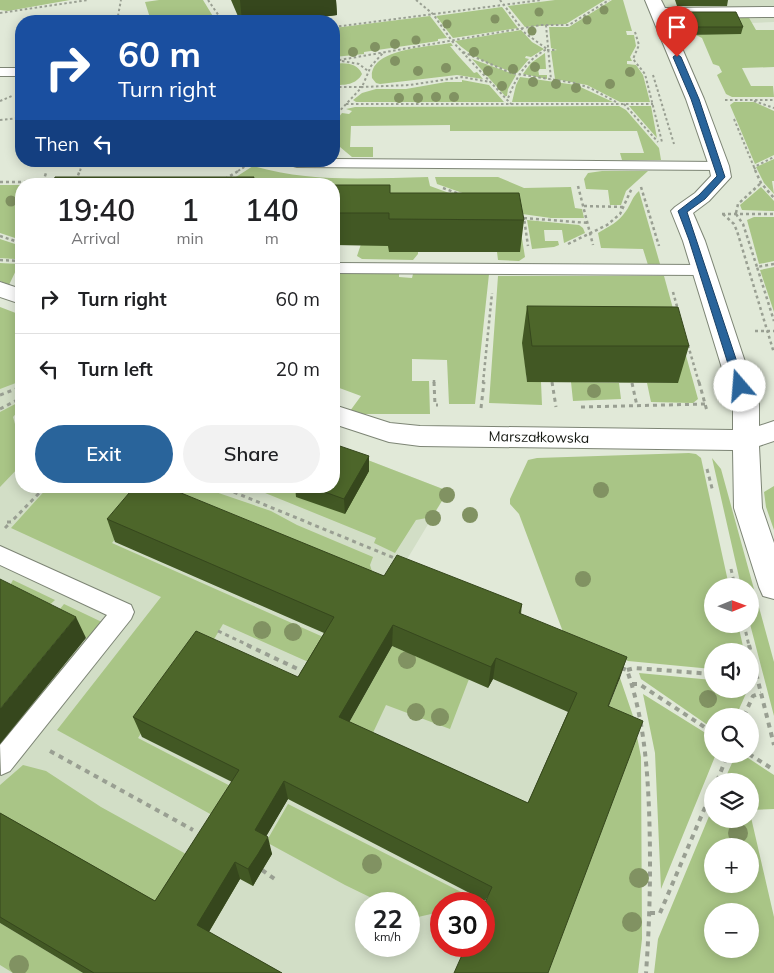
<!DOCTYPE html>
<html lang="en">
<head>
<meta charset="utf-8">
<style>
  :root { --surface:#fff; --page:#f2f2f2; --text:#202124; --muted:#757577; --line:#e0e0e0; --accent:#29649b }
  body { margin:0; font-family:Mulish,sans-serif; background:var(--page); color:var(--text); height:100vh; display:flex; flex-direction:column; font-size:19px; white-space:nowrap }
  * { box-sizing:border-box; margin:0 }
  p { font-size:16px; color:var(--muted) }
  .icon { flex:none; width:28px; height:28px; fill:none; stroke:currentColor; stroke-width:2; stroke-linecap:round; stroke-linejoin:round }
  .map { position:relative; flex:1; overflow:hidden }
  .side { position:absolute; left:15px; top:178px; width:325px; height:315px; display:flex; flex-direction:column; background:var(--surface); border-radius:20px; box-shadow:0 2px 12px #0003 }
  .side>* { flex:none }
  .top-card { position:absolute; left:15px; top:15px; width:325px; height:152px; border-radius:20px; box-shadow:0 2px 12px #0003; background:#1a4fa0; color:#fff; overflow:hidden }
  .needle { width:32px; rotate:89deg }
  .tools { position:absolute; left:704px; top:578px; display:grid; gap:10px }
  .tools a { display:grid; place-items:center; width:55px; height:55px; border-radius:50%; background:var(--surface); box-shadow:0 2px 12px #0003; font-size:25px }
  .speed { position:absolute; left:355px; top:892px; display:flex; gap:10px; font-size:25px; font-weight:700; text-align:center }
  .speed>* { display:grid; place-content:center; width:65px; height:65px; border-radius:50%; background:var(--surface); box-shadow:0 2px 12px #0003; line-height:1 }
  .speed small { font-size:12px; font-weight:400 }
  .speed .limit { border:8px solid #d22; background:#fff; color:#111 }
  .pin { position:absolute; display:grid; place-items:center; width:42px; height:42px; color:#fff; margin:-51px -21px; border-radius:50% 50% 50% 0; rotate:-45deg; box-shadow:0 0 5px #0007 }
  .pin .icon { rotate:45deg }
  .me { position:absolute; width:55px; margin:-28px; rotate:342deg; stroke-linejoin:round; filter:drop-shadow(0 0 4px #0008) }
  .turn { display:flex; align-items:center; gap:18px; height:105px; padding:0 20px; font-size:22px }
  .turn .icon { width:65px; height:65px; stroke-width:2.5 }
  .turn b { display:block; font-size:35px; line-height:42px }
  .then { display:flex; align-items:center; height:48px; padding:0 20px; background:#0003; gap:10px; font-size:19px }
  .eta { display:flex; justify-content:space-evenly; align-items:center; height:85px; text-align:center }
  .eta b { font-size:30px; font-weight:600; line-height:35px }
  .cta { display:flex; gap:10px; margin-top:auto; padding:10px 20px }
  .cta a { flex:1; height:58px; border-radius:30px; background:var(--accent); color:#fff; font-size:20px; font-weight:600; line-height:58px; text-align:center }
  .cta a+a { background:var(--page); color:var(--text) }
  ul { padding:0; list-style:none }
  li { display:flex; align-items:center; gap:15px; height:70px; padding:0 20px; border-top:1px solid var(--line) }
  li div { flex:1 }
  li b { display:block; font-size:19px }
  li em { font-style:normal }
  .map>svg:first-child { display:block }
  .built { fill:#d2dec6; fill-rule:evenodd }
  .green { fill:#a9c586; fill-rule:evenodd }
  .lines { fill:none; stroke-linecap:round; stroke-linejoin:round }
  .service-casing { stroke:#7d8575; stroke-width:2 }
  .minor-casing { stroke:#7d8575; stroke-width:2 }
  .path-far3 { stroke:#999f92; stroke-width:2; stroke-dasharray:2.5 2.5; stroke-linecap:butt }
  .path-far2 { stroke:#999f92; stroke-width:2.5; stroke-dasharray:3 3; stroke-linecap:butt }
  .path-far1 { stroke:#999f92; stroke-width:3; stroke-dasharray:4 4; stroke-linecap:butt }
  .path { stroke:#999f92; stroke-width:4; stroke-dasharray:5 5; stroke-linecap:butt }
  .service { fill:#fff; fill-rule:evenodd }
  .minor { fill:#fff; fill-rule:evenodd }
  .tree { fill:#819262 }
  .wall { fill:#425824; fill-rule:evenodd }
  .shaded-wall { fill:#36471d }
  .building { fill:#4d662a; stroke:#36471d; fill-rule:evenodd }
  .route { fill:#29649b; stroke:#1b4165 }
  .labels { text-anchor:middle; dominant-baseline:central; stroke-width:5; stroke-linejoin:round; paint-order:stroke }
  .street-label { font-size:14px; fill:#12150f; stroke:#fff }
</style>
</head>
<body>
<div class="map">
<svg width="774" height="973" viewBox="0 0 774 973">
  <rect width="100%" height="100%" fill="#e1e9d8"/>
  <!-- built -->
  <path class="built" d="M658 0H774V22L750 23 756 36H672Z
    M0 320 21 328V486H334V447L448 491 397 576 516 634 620 678 601 726 547 973H0ZM366 904H409V946H366ZM441 904H484V946H441Z"/>
  <!-- green -->
  <path class="green" d="M0 0H70L8 11 0 10Z
    M159 0H203L214 18 185 21H151L145 2Z
    M555 0H605L566 24 525 27 508 6Z
    M612 0H623L632 31H626L627 35H634L636 46 630 57 632 61H627V64L636 65 643 75 650 102H620L587 85 555 79 551 51 557 50 551 48 549 27H569Z
    M502 7 518 28 453 38 436 16Z
    M430 16 447 38 438 39V41L364 52V54L334 57V28Z
    M748 16 756 30H774V67L742 68 751 86H773L774 97H732L726 94 717 75 722 72 719 66 713 64 702 38 696 35 705 34 732 18Z
    M521 30 532 42 544 49 531 57 526 56 525 58 529 59 517 73C495 67 472 58 455 41Z
    M451 43 453 46H450C458 56 466 64 474 73L477 72 483 79 457 75 380 84 376 83 372 78C369 48 430 47 451 43Z
    M545 53 546 69H538L539 75H547V79L523 74 531 63Z
    M472 59 516 75 508 89 507 96H505Z
    M334 64C344 62 358 63 362 74 356 85 345 85 334 85Z
    M520 77 576 85 613 102H512L516 85Z
    M462 80 489 85 504 102H356L353 100 362 93 376 89H406L446 82H462Z
    M734 102H754L774 111V155L755 164 730 105Z
    M619 106 626 110 659 148 661 160H622L620 153H644L637 131H450V125L351 126 350 147H373V157H352L334 142V123L342 113 349 114 352 111 346 109 355 107Z
    M629 106H651L657 138Z
    M774 159V181H772L774 194 764 183 756 167Z
    M253 166C310 183 370 178 428 177L430 186 515 217 519 220 525 257 519 261 498 260 497 252H519L334 218V184H225Z
    M602 171H648L626 191 621 205H610L608 190 586 189 584 179 588 173Z
    M435 177H498L524 188 571 187 575 208 582 209 584 218H551L522 214 437 184Z
    M0 185H21V240L0 233Z
    M761 187 774 201V211L742 210 740 205Z
    M639 191 660 264 648 265 643 249 601 248 598 233C608 227 619 222 626 211 631 204 632 197 639 191Z
    M754 217H774V261L759 264 747 220Z
    M527 220 579 225 583 228 585 233 564 243 562 230H544L545 241H558L559 245 554 247 532 249Z
    M0 239 21 246V252L15 259 0 258Z
    M361 244H388L418 252V254L413 260 362 259 357 256Z
    M0 263 19 264 9 285 0 281Z
    M774 267V312L760 270Z
    M338 274H399V277L412 278 413 274H489L475 404H449L447 360 412 359V381H429L430 414H363L350 411 361 396 334 386V277H337Z
    M498 276H664L698 399 693 403 651 402 647 383H678L523 343 527 382H541L542 405 489 403Z
    M0 307 21 315V368L17 372 21 374V381L0 389Z
    M571 382 619 383 621 399 573 401Z
    M21 401V408L13 417 15 424 21 426V465L0 487V412Z
    M334 447 448 491 432 517 416 520 395 553 374 543 376 538 248 486H334Z
    M689 453 696 454 701 458 729 586H712V624H738L744 651H712V669L628 661 563 632 519 514 510 504V499L528 460 537 458Z
    M712 458 721 469 774 662V716L750 624V586H741Z
    M49 486H198L271 511 297 525 373 557 370 565 375 581 138 510 112 543 330 640 315 665 223 624 213 641 183 669 138 738 240 791 223 821 57 730 161 597 11 528Z
    M774 486V530L766 507 764 492Z
    M13 580 55 600 43 611 9 587Z
    M64 604 106 624 4 750 0 748V745L87 638 52 619Z
    M392 646 469 679 450 729 386 705 371 737H341Z
    M639 673 712 680V689H748L736 716H712V728L641 679Z
    M620 678 633 716 641 757 642 939 638 973H547L601 726Z
    M643 694 712 737V754H716L661 889 655 753Z
    M736 754H742L774 775V809L750 810V781H724Z
    M23 765 46 771 101 807 186 854 163 913 0 819V785Z
    M288 804 469 896 458 904H441L440 912 418 917 409 915V904H384L345 885 266 842Z
    M712 809V819H750V813L774 917V973H654L658 939ZM712 846H750V884H712ZM712 911H750V949H712Z
    M0 923 83 973H13L0 965Z"/>
  <g class="lines">
    <defs>
      <path id="service" d="M0 68H21V76H0Z
        M334 159 719 162 724 163 726 166 724 169 719 170 297 167 286 164 284 161H334Z
        M334 263 702 265 708 266 710 270 708 274 702 275 334 273Z
        M0 546 131 605 134 612 131 619 10 771 1 775 0 745 107 615 0 565Z"/>
      <path id="minor" d="M645 0H661L665 8 774 7V17L669 18 704 99 729 166 731 177 709 201 693 213 705 241 759 404V426L774 421V441L759 446 762 508 774 543V599L763 596 759 587 734 508 733 450 420 446 389 442 334 424V405L390 423 420 426 733 430V404L683 241 671 211 675 207 695 193 711 176 709 166 686 99Z
        M0 282 21 289V304L0 297Z"/>
    </defs>
    <!-- service casing -->
    <use href="#service" class="service-casing"/>
    <!-- minor casing -->
    <use href="#minor" class="minor-casing"/>
    <!-- path-far3 -->
    <path class="path-far3" d="M208 0 219 16 225 21
      M416 0 433 14 452 41 511 104
      M500 0 525 33 547 49C526 60 515 79 507 101
      M0 13 88 0
      M117 21 121 0
      M546 25 551 80
      M334 27 541 0
      M635 32 639 45 633 59 645 74 662 142
      M547 50H557
      M463 52 511 73 575 83 590 88 618 103
      M334 61 541 25H569L609 0
      M342 61 359 64 368 71
      M653 75 674 144
      M334 87H362L371 66 383 53
      M725 100H774
      M0 101 12 96
      M754 101 774 108
      M346 104H653
      M624 104 658 142
      M334 117 362 87 410 85 462 77 490 82
      M734 119 754 167 774 157
      M0 120 21 118
      M754 167 756 171
      M80 171 83 161
      M238 171 254 161"/>
    <!-- path-far2 -->
    <path class="path-far2" d="M755 170 761 183 774 198
      M225 179 240 170
      M76 181 80 170
      M0 182H57
      M43 182 46 173
      M578 186 593 245
      M641 187 659 246
      M443 188 459 194
      M584 206 623 207
      M736 213 738 204 761 183
      M722 214H774
      M723 214 734 224 737 231 774 353
      M736 214 743 224 757 267
      M521 217 524 218 528 246
      M524 218 589 223
      M0 236 21 243
      M568 244 607 225 620 214 632 188
      M0 260 21 261
      M774 264 757 267 774 321
      M673 292 678 310
      M755 331H774
      M688 345 699 383
      M434 380V383
      M483 383 492 293"/>
    <!-- path-far1 -->
    <path class="path-far1" d="M434 382 435 405H438
      M552 382 556 407
      M699 382 707 411
      M632 383 637 406
      M0 395 21 387
      M581 407 706 404
      M481 408 484 382
      M0 409 21 398
      M21 415V422
      M707 469 713 492
      M219 486 399 560
      M177 494 183 486
      M7 522H11L46 486
      M5 528 11 522
      M731 569 735 586
      M744 624 749 646
      M218 631 250 646"/>
    <!-- path -->
    <path class="path" d="M247 645 304 672
      M749 645 774 745
      M621 668 627 670C643 716 647 761 649 809 651 864 650 918 646 973
      M627 670 635 668 712 674
      M632 684H639L712 732
      M744 716 753 696 761 693
      M50 751 193 830
      M749 754 774 770
      M717 781 728 754
      M262 870 276 880
      M650 913H660L712 791"/>
    <!-- service -->
    <use href="#service" class="service"/>
    <!-- minor -->
    <use href="#minor" class="minor"/>
  </g>
  <!-- trees -->
  <g class="tree">
    <circle cx="604" cy="10" r="4.5"/>
    <circle cx="539" cy="12" r="4.5"/>
    <circle cx="495" cy="19" r="4.5"/>
    <circle cx="587" cy="20" r="4.5"/>
    <circle cx="447" cy="24" r="4.5"/>
    <circle cx="532" cy="31" r="4.5"/>
    <circle cx="416" cy="40" r="4.5"/>
    <circle cx="395" cy="44" r="5"/>
    <circle cx="375" cy="47" r="5"/>
    <circle cx="353" cy="52" r="5"/>
    <circle cx="474" cy="52" r="5"/>
    <circle cx="395" cy="61" r="5"/>
    <circle cx="535" cy="67" r="5"/>
    <circle cx="446" cy="68" r="5"/>
    <circle cx="513" cy="69" r="5"/>
    <circle cx="418" cy="71" r="5"/>
    <circle cx="488" cy="71" r="5"/>
    <circle cx="630" cy="72" r="5"/>
    <circle cx="533" cy="82" r="5"/>
    <circle cx="556" cy="84" r="5"/>
    <circle cx="610" cy="84" r="5"/>
    <circle cx="502" cy="86" r="5"/>
    <circle cx="576" cy="88" r="5"/>
    <circle cx="436" cy="97" r="5"/>
    <circle cx="454" cy="97" r="5"/>
    <circle cx="399" cy="98" r="5"/>
    <circle cx="418" cy="98" r="5"/>
    <circle cx="11" cy="201" r="5.5"/>
    <circle cx="594" cy="391" r="7"/>
    <circle cx="601" cy="490" r="8"/>
    <circle cx="447" cy="495" r="8"/>
    <circle cx="470" cy="515" r="8"/>
    <circle cx="433" cy="518" r="8"/>
    <circle cx="583" cy="579" r="8"/>
    <circle cx="262" cy="630" r="9"/>
    <circle cx="293" cy="632" r="9"/>
    <circle cx="407" cy="660" r="9"/>
    <circle cx="708" cy="699" r="9"/>
    <circle cx="416" cy="712" r="9"/>
    <circle cx="440" cy="717" r="9"/>
    <circle cx="738" cy="833" r="10"/>
    <circle cx="372" cy="864" r="10"/>
    <circle cx="639" cy="878" r="10"/>
    <circle cx="632" cy="922" r="10"/>
    <circle cx="19" cy="965" r="10"/>
  </g>
  <!-- wall -->
  <path class="wall" d="M231 0H336L337 15 291 21H240Z
    M675 0H728L727 6H677Z
    M684 12 743 27 741 34 689 35 683 20Z
    M334 185 390 193 524 220 520 252H389L388 246 334 245Z
    M527 306 689 346 678 383 527 382 522 343Z
    M369 456V471L345 514 296 497 295 486H334Z
    M107 519 522 604 521 614 620 678 485 901 288 799 266 836 272 854 262 870 253 886 240 879 209 932 282 973H83L0 923V813L155 901 232 782 142 737 133 717 298 677 324 633 115 542ZM392 646 488 688 493 679 568 712 528 803 349 722Z"/>
  <!-- shaded-wall -->
  <path class="shaded-wall" d="M240 0H336L337 15 291 21H242Z
    M369 456V471L345 514 344 499Z
    M76 617 86 638 0 744V709Z
    M393 625 392 646 341 737 339 717Z
    M627 657 620 678 601 726 608 706Z
    M496 658 493 679 488 688 491 667Z
    M284 781 288 799 260 847 255 830Z
    M268 837 272 854 253 886 248 869Z
    M235 862 240 879 204 940 197 925Z"/>
  <!-- building -->
  <path class="building" d="M684 12H736L743 27H691Z
    M55 177H254L252 184H53Z
    M334 185H390V193H519L524 220 389 219V213H334Z
    M527 306 678 307 689 346H532Z
    M334 444 369 456 344 499 308 486H334Z
    M135 486H164L384 576 397 555 522 604 519 613 627 657 608 706 643 721 548 973H454L466 946H484V905L492 887 284 781 255 830 268 837 258 854 248 869 235 862 197 925 282 973H94L0 917V813L155 901 239 770 133 717 196 631 298 677 334 617 107 519ZM393 625 491 667 496 658 577 693 528 803 339 717Z
    M0 579 76 617 0 709Z"/>
  <!-- route -->
  <path class="route" d="M677 54 681 57 699 99 725 177 705 199 687 212 745 386 740 389 735 386 689 240 678 211 699 195 717 176 691 99 673 57Z"/>
  <g class="labels">
    <!-- street labels -->
    <g class="street-label">
      <text transform="translate(539 437) rotate(1)">Marszałkowska</text>
    </g>
  </g>
</svg>
<div class="tools">
<a><svg class="needle" viewBox="-14 -14 28 28"><path d="M0-13l5 13h-10z" fill="#e53935"/><path d="M0 13l5-13h-10z" fill="#757577"/></svg></a>
<a><svg class="icon" aria-label="sound" viewBox="0 0 24 24"><path d="M4 9h4l5-4v14l-5-4H4zM17 9q2 3 0 6"/></svg></a>
<a><svg class="icon" aria-label="search" viewBox="0 0 24 24"><circle cx="10" cy="10" r="6"/><path d="M15 15l6 6"/></svg></a>
<a><svg class="icon" aria-label="layers" viewBox="0 0 24 24"><path d="M12 4l9 5-9 5-9-5zM3 14l9 5 9-5"/></svg></a>
<a>+</a>
<a>−</a>
</div>
<div class="speed"><div>22<small>km/h</small></div><div class="limit">30</div></div>
<div class="pin" style="left:677px;top:57px;background:#d93025"><svg class="icon" aria-label="arrive" viewBox="0 0 24 24"><path d="M6 21V4h12l-3 4 3 4H6"/></svg></div>
<svg class="me" style="left:740px;top:386px" viewBox="-20 -20 40 40"><circle r="19" fill="#fff"/><path d="M0-13L10 11 0 6-10 11z" fill="#29649b"/></svg>
<div class="top-card">
<div class="turn"><svg class="icon" aria-label="right" viewBox="0 0 24 24"><path d="M7 20v-9h11M14 6l5 5-5 5"/></svg><div><b>60 m</b>Turn right</div></div>
<div class="then">Then<svg class="icon" aria-label="left" viewBox="0 0 24 24"><path d="M17 20v-9H6M10 6l-5 5 5 5"/></svg></div>
</div>
<section class="side">
<div class="eta">
<div><b>19:40</b><p>Arrival</p></div>
<div><b>1</b><p>min</p></div>
<div><b>140</b><p>m</p></div>
</div>
<ul>
<li><svg class="icon" aria-label="right" viewBox="0 0 24 24"><path d="M7 20v-9h11M14 6l5 5-5 5"/></svg><div><b>Turn right</b></div><em>60 m</em></li>
<li><svg class="icon" aria-label="left" viewBox="0 0 24 24"><path d="M17 20v-9H6M10 6l-5 5 5 5"/></svg><div><b>Turn left</b></div><em>20 m</em></li>
</ul>
<div class="cta"><a>Exit</a><a>Share</a></div>
</section>
</div>
</body>
</html>
